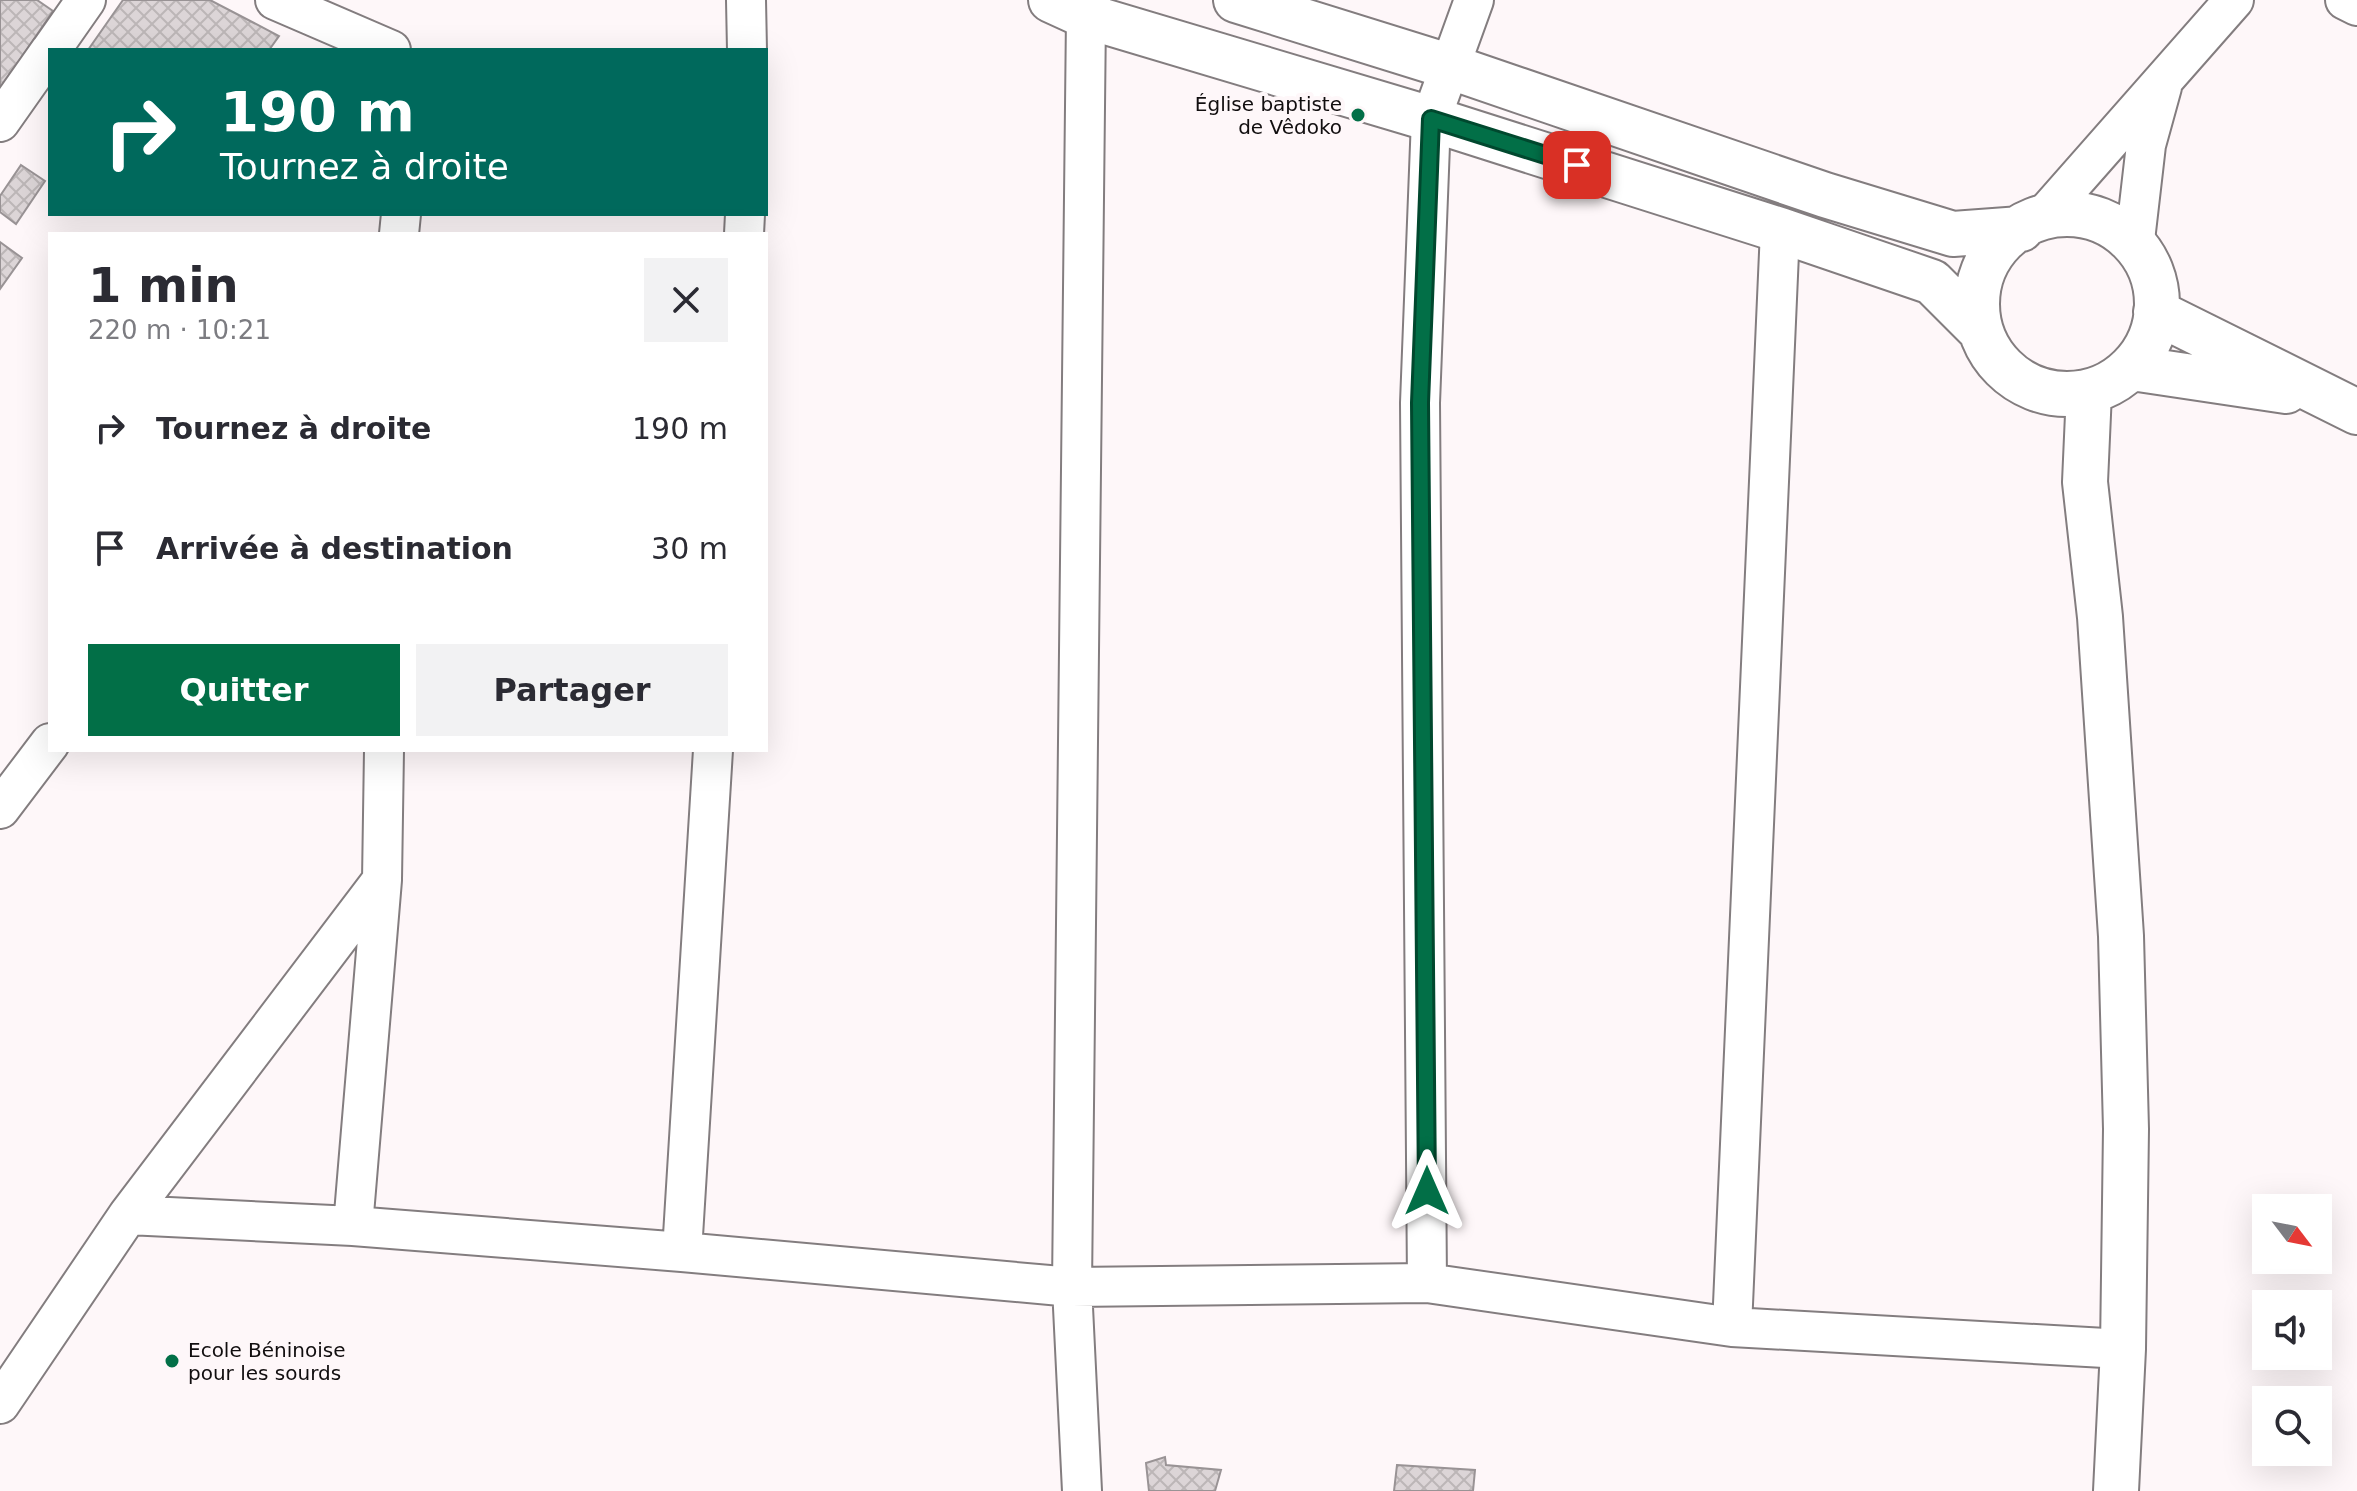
<!DOCTYPE html>
<html lang="fr">
<head>
<meta charset="utf-8">
<style>
  :root { --surface:#fff; --page:#f2f2f3; --text:#2b2b33; --muted:#7c7c81; --accent:#026f47 }
  body { margin:0; font-family:"DejaVu Sans",sans-serif; background:var(--page); color:var(--text); height:100vh; display:flex; flex-direction:column; font-size:30px; white-space:nowrap }
  * { box-sizing:border-box; margin:0 }
  p { font-size:26px; color:var(--muted) }
  .icon { flex:none; width:44px; height:44px; fill:none; stroke:currentColor; stroke-width:2; stroke-linecap:round; stroke-linejoin:round }
  .map { position:relative; flex:1; overflow:hidden }
  .sheet { position:absolute; left:48px; top:232px; width:720px; height:520px; display:flex; flex-direction:column; background:var(--surface); border-radius:0px; box-shadow:0 8px 32px #0002 }
  .sheet>* { flex:none }
  .hud { position:absolute; left:48px; top:48px; width:720px; height:168px; border-radius:0px; box-shadow:0 8px 32px #0002; background:#00695c; color:#fff; overflow:hidden }
  .needle { width:52px; rotate:122deg }
  .tools { position:absolute; left:2252px; top:1194px; display:grid; gap:16px }
  .tools a { display:grid; place-items:center; width:80px; height:80px; border-radius:0px; background:var(--surface); box-shadow:0 8px 32px #0002; font-size:40px }
  .pin { position:absolute; display:grid; place-items:center; width:68px; height:68px; color:#fff; margin:-34px; border-radius:16px; box-shadow:0 4px 12px #0006 }
  .me { position:absolute; width:88px; margin:-44px; rotate:0deg; stroke-linejoin:round; filter:drop-shadow(0 0 6px #0008) }
  .turn { display:flex; align-items:center; gap:28px; height:168px; padding:0 40px; font-size:36px }
  .turn .icon { width:104px; height:104px; stroke-width:2.5 }
  .turn b { display:block; font-size:56px; line-height:68px }
  .round { display:grid; place-items:center; flex:none; width:84px; height:84px; border-radius:0px; background:var(--page) }
  .headline { display:flex; align-items:center; justify-content:space-between; height:136px; padding:0 40px }
  h1 { font-size:48px; font-weight:800; line-height:60px }
  .action { display:flex; gap:16px; margin-top:auto; padding:16px 40px }
  .action a { flex:1; height:92px; border-radius:0px; background:var(--accent); color:#fff; font-size:32px; font-weight:800; line-height:92px; text-align:center }
  .action a+a { background:var(--page); color:var(--text) }
  ul { padding:0; list-style:none }
  li { display:flex; align-items:center; gap:24px; height:120px; padding:0 40px }
  li div { flex:1 }
  li b { display:block; font-size:30px }
  li em { font-style:normal }
  .map>svg:first-child { display:block }
  .building { fill:url(#building-cross-hatch); stroke:#999395; stroke-width:2 }
  .lines { fill:none; stroke-linecap:round; stroke-linejoin:round }
  .minor-casing { stroke:#837d7f; stroke-width:42 }
  .tertiary-casing { stroke:#837d7f; stroke-width:48 }
  .minor { stroke:#fff; stroke-width:38 }
  .tertiary { stroke:#fff; stroke-width:44 }
  .route-casing { stroke:#01482e; stroke-width:20 }
  .route { stroke:#026f47; stroke-width:14 }
  .poi-dot { fill:#026f47; stroke:#fef7f9; stroke-width:3 }
  .labels { text-anchor:middle; dominant-baseline:central; stroke-width:8; stroke-linejoin:round; paint-order:stroke }
  .poi-label { font-size:20px; fill:#110e0f; stroke:#fef7f9; text-anchor:end }
</style>
</head>
<body>
<div class="map">
<svg width="2357" height="1491" viewBox="0 0 2357 1491">
  <defs>
    <pattern id="building-cross-hatch" width="8" height="8" patternUnits="userSpaceOnUse" patternTransform="scale(2)"><rect width="8" height="8" fill="#dcd5d7"/><path d="M0 0l8 8M0 8l8-8" fill="none" stroke="#bcb6b7"/></pattern>
  </defs>
  <rect width="100%" height="100%" fill="#fef7f9"/>
  <!-- building -->
  <path class="building" d="M0 0H37L53 11 0 89Z
    M123 0H210L279 36 269 50H88Z
    M21 165 45 181 16 224 0 212V196Z
    M0 242 22 258 0 289Z
    M1165 1457 1166 1465 1221 1470 1215 1491H1149L1146 1463Z
    M1397 1465 1475 1470 1473 1491H1394Z"/>
  <g class="lines">
    <defs>
      <path id="minor" d="M275 0 391 50
        M746 0 747 50
        M2345 0 2357 6
        M51 50 86 0
        M0 122 50 51
        M2042 218 2234 0
        M399 234 401 214
        M744 234 745 214
        M2135 240 2146 145 2162 87
        M0 809 50 743
        M128 1215 353 1226 682 1252 1072 1287 1427 1283 1732 1327 2123 1349
        M353 1226 382 880 384 750
        M682 1252 713 750
        M1427 1283 1420 403 1431 119 1474 0
        M1732 1327 1780 230
        M0 1404 128 1215 382 880
        M1082 1491 1072 1287 1086 16 1091 0"/>
      <path id="tertiary" d="M1051 0 1086 16 1431 119 1780 230 1932 282 1977 327
        M1236 0 1451 67 1825 195 1953 234 2021 229
        M1977 304a90 90 0 1 1 180 0a90 90 0 1 1-180 0Z
        M2156 312 2357 412
        M2132 368 2286 391
        M2089 392 2085 482 2100 617 2121 936 2126 1129 2123 1349 2116 1491"/>
    </defs>
    <!-- minor casing -->
    <use href="#minor" class="minor-casing"/>
    <!-- tertiary casing -->
    <use href="#tertiary" class="tertiary-casing"/>
    <!-- minor -->
    <use href="#minor" class="minor"/>
    <!-- tertiary -->
    <use href="#tertiary" class="tertiary"/>
  </g>
  <g class="lines">
    <defs>
      <path id="route" d="M1427 1191 1420 403 1431 119 1577 165"/>
    </defs>
    <!-- route casing -->
    <use href="#route" class="route-casing"/>
    <!-- route -->
    <use href="#route" class="route"/>
  </g>
  <!-- markers -->
  <g class="poi-dot">
    <circle cx="1358" cy="115" r="8"/>
    <circle cx="172" cy="1361" r="8"/>
  </g>
  <g class="labels">
    <!-- poi labels -->
    <g class="poi-label">
      <text x="1342" y="104">Église baptiste<tspan x="1342" dy="23">de Vêdoko</tspan></text>
      <text x="188" y="1350" text-anchor="start">Ecole Béninoise<tspan x="188" dy="23">pour les sourds</tspan></text>
    </g>
  </g>
</svg>
<div class="tools">
<a><svg class="needle" viewBox="-14 -14 28 28"><path d="M0-13l5 13h-10z" fill="#e53935"/><path d="M0 13l5-13h-10z" fill="#7c7c81"/></svg></a>
<a><svg class="icon" aria-label="sound" viewBox="0 0 24 24"><path d="M4 9h4l5-4v14l-5-4H4zM17 9q2 3 0 6"/></svg></a>
<a><svg class="icon" aria-label="search" viewBox="0 0 24 24"><circle cx="10" cy="10" r="6"/><path d="M15 15l6 6"/></svg></a>
</div>
<div class="pin" style="left:1577px;top:165px;background:#d93025"><svg class="icon" aria-label="arrive" viewBox="0 0 24 24"><path d="M6 21V4h12l-3 4 3 4H6"/></svg></div>
<svg class="me" style="left:1427px;top:1191px" viewBox="-20 -20 40 40"><path d="M0-17L14 15 0 8-14 15z" fill="#026f47" stroke="#fff" stroke-width="4"/></svg>
<div class="hud">
<div class="turn"><svg class="icon" aria-label="right" viewBox="0 0 24 24"><path d="M7 20v-9h11M14 6l5 5-5 5"/></svg><div><b>190 m</b>Tournez à droite</div></div>
</div>
<section class="sheet">
<div class="headline"><div><h1>1 min</h1><p>220 m · 10:21</p></div><a class="round"><svg class="icon" aria-label="close" viewBox="0 0 24 24"><path d="M6 6l12 12M18 6L6 18"/></svg></a></div>
<ul>
<li><svg class="icon" aria-label="right" viewBox="0 0 24 24"><path d="M7 20v-9h11M14 6l5 5-5 5"/></svg><div><b>Tournez à droite</b></div><em>190 m</em></li>
<li><svg class="icon" aria-label="arrive" viewBox="0 0 24 24"><path d="M6 21V4h12l-3 4 3 4H6"/></svg><div><b>Arrivée à destination</b></div><em>30 m</em></li>
</ul>
<div class="action"><a>Quitter</a><a>Partager</a></div>
</section>
</div>
</body>
</html>
